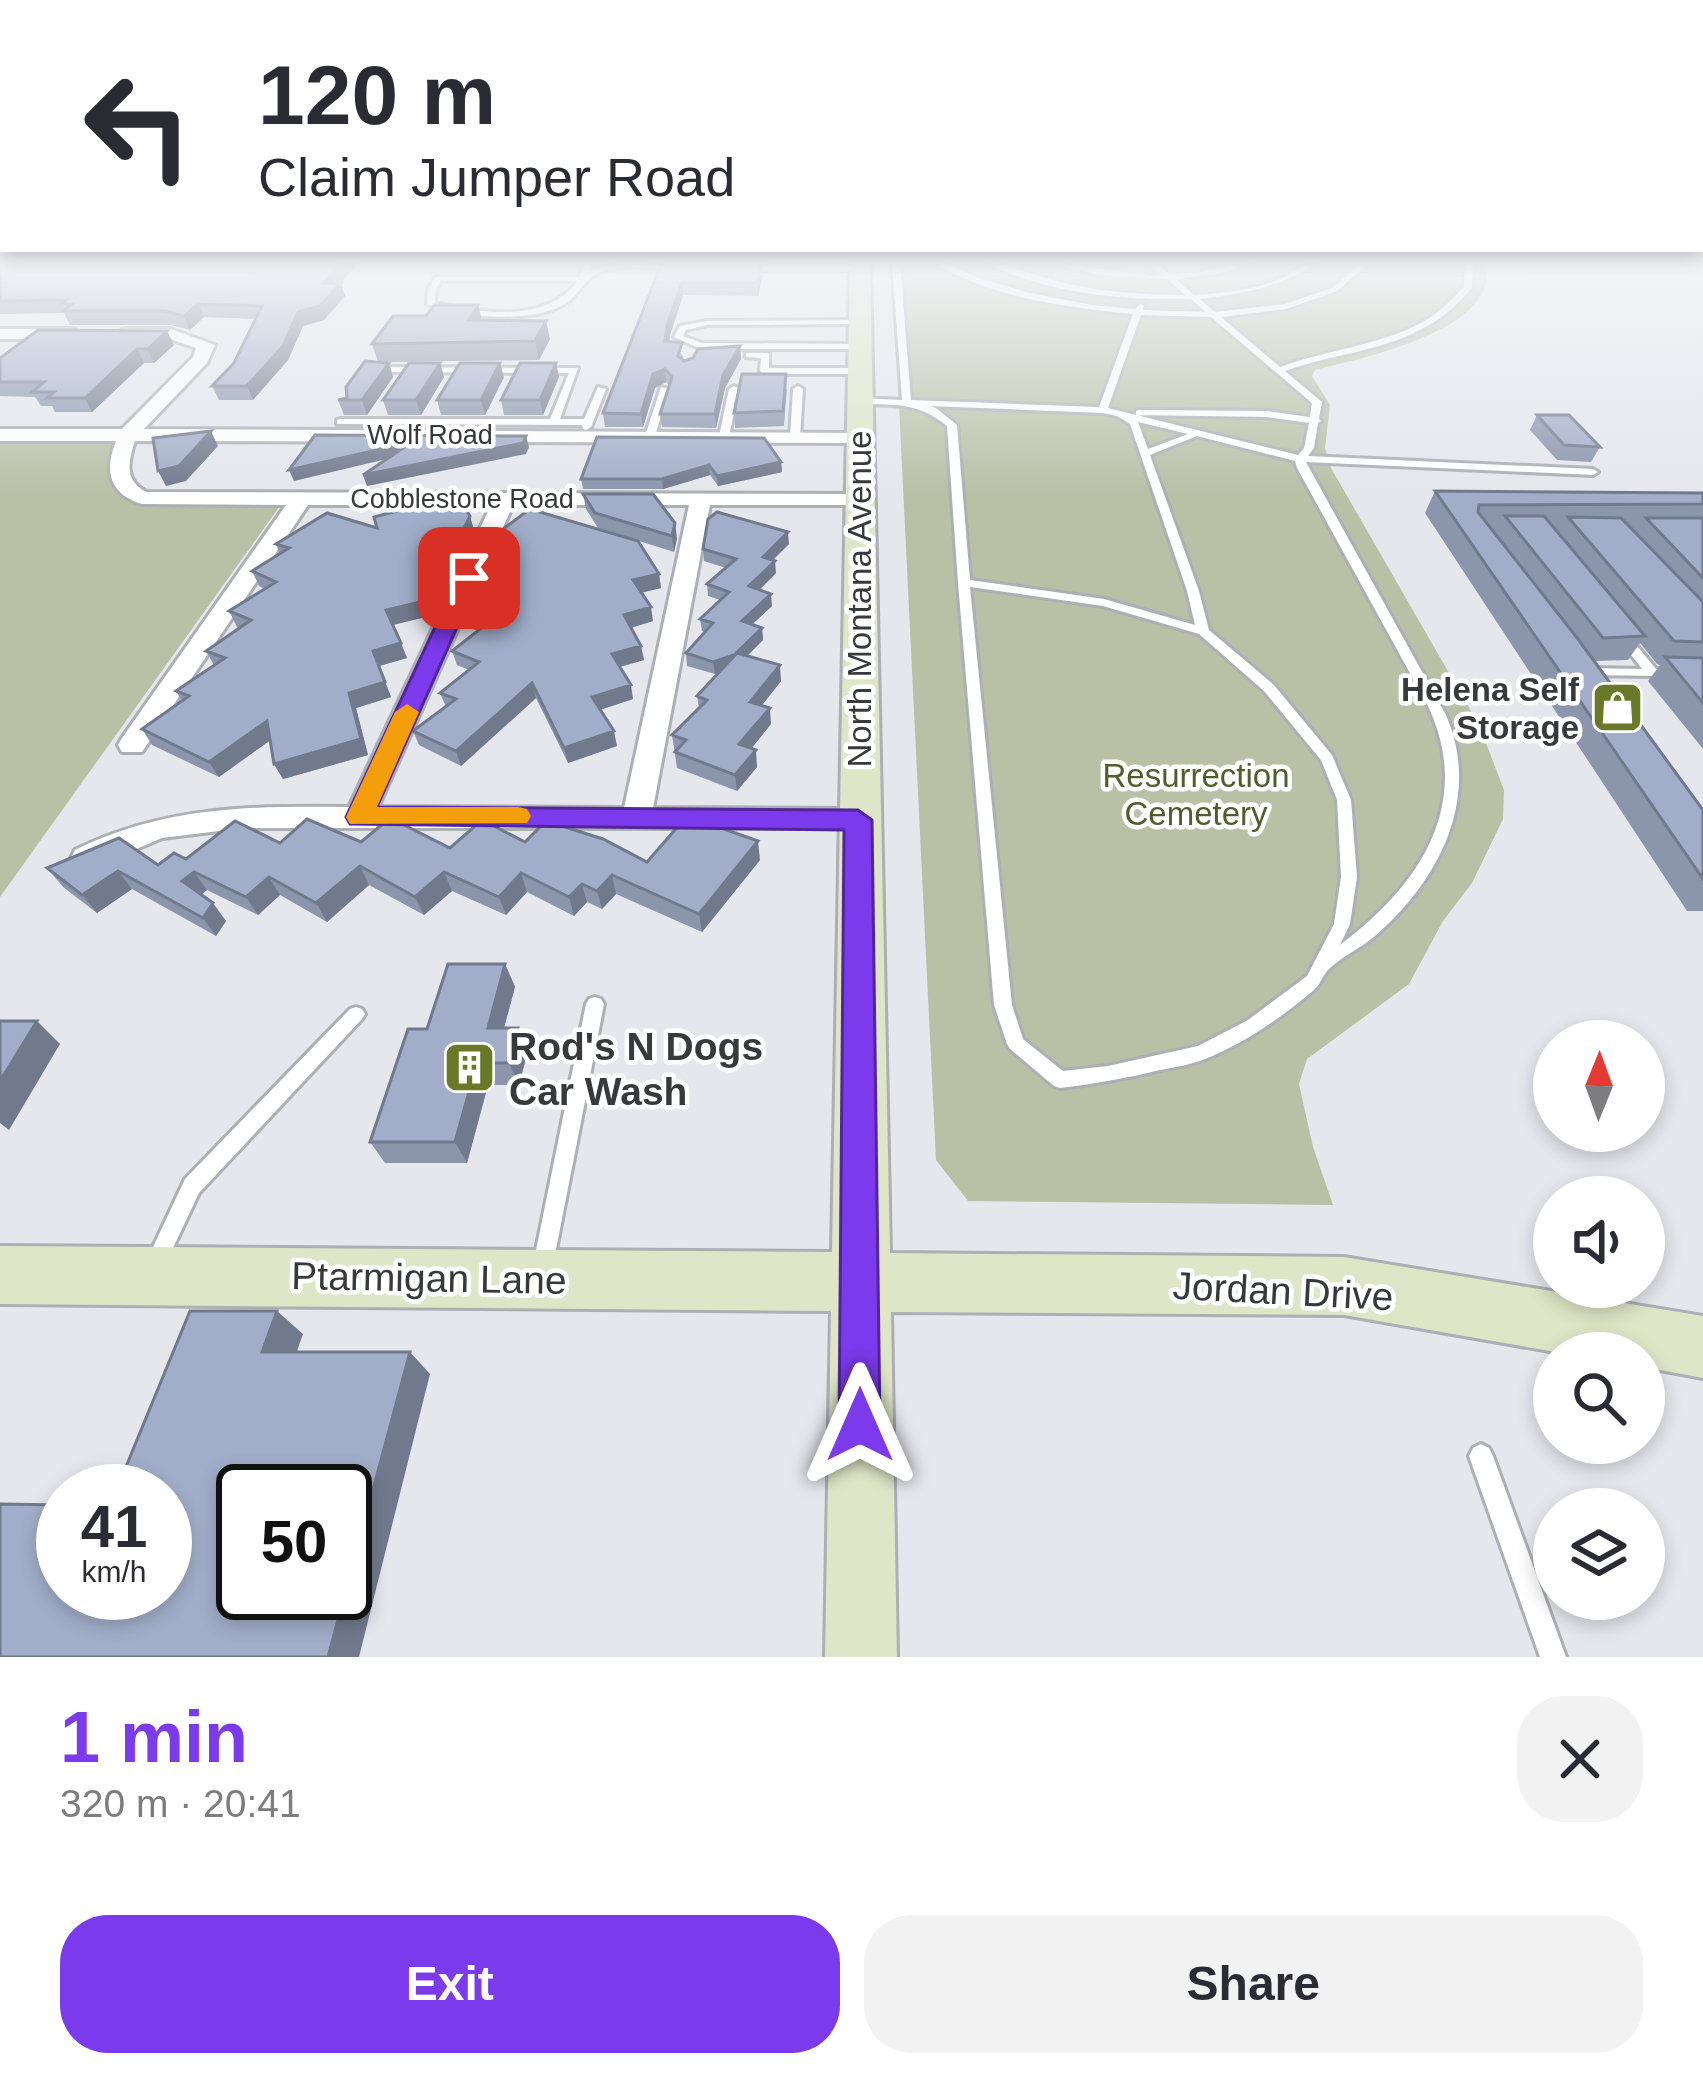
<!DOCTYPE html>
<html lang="en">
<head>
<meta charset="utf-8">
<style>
  :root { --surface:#fff; --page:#f2f2f3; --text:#2b2b33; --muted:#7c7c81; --accent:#7c3aed }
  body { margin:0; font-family:Arial,sans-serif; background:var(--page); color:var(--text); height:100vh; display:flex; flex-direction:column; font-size:45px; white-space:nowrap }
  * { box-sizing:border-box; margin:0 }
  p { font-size:39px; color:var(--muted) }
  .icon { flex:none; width:66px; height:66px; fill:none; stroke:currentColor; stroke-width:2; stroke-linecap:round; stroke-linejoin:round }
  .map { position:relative; height:1657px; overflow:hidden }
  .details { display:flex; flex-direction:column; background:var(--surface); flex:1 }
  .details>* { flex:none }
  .guide { position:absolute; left:0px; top:0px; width:1704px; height:252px; box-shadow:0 6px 18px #0003; background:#fff; color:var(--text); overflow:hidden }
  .needle { width:78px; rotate:1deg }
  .tools { position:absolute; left:1533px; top:1020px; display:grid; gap:24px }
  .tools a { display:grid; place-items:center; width:132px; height:132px; border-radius:50%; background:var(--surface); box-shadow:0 6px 18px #0003; font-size:60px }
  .speed { position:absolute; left:36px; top:1464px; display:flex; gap:24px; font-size:60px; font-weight:700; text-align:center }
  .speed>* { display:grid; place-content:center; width:156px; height:156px; border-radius:50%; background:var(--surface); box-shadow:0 6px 18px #0003; line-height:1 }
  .speed small { font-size:30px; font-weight:400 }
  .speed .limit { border:6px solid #111; border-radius:18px; background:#fff; color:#111 }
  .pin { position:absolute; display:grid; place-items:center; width:102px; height:102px; color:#fff; margin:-51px; border-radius:24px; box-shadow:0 6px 18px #0006 }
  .me { position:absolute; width:132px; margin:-66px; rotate:0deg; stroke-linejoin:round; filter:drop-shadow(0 0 9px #0008) }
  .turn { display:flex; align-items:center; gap:42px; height:252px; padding:0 60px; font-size:54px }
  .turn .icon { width:156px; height:156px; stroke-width:2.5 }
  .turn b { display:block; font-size:84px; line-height:102px }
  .round { display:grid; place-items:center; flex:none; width:126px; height:126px; border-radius:48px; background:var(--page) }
  .headline { display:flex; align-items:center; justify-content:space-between; height:204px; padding:0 60px }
  h1 { font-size:72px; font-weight:700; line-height:90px; color:var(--accent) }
  .action { display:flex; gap:24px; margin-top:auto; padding:24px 60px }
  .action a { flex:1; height:138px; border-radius:48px; background:var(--accent); color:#fff; font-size:48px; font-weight:700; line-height:138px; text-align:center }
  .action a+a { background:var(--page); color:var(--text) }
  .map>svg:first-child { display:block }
  .green { fill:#b9c0a6 }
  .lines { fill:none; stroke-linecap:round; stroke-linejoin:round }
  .lane-casing { stroke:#acafb4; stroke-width:6 }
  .street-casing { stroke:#acafb4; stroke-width:6 }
  .secondary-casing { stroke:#acafb4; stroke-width:6 }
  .lane { fill:#fff; fill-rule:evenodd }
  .street { fill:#fff; fill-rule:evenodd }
  .secondary { fill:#dfe6c7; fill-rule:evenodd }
  .wall { fill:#8b96ad }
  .shaded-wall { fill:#717a8d }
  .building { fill:#a2aec9; stroke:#717a8d; stroke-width:3; fill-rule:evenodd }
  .route { fill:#7c3aed; stroke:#51269a; stroke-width:3 }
  .slow { fill:#f59e0b }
  .labels { text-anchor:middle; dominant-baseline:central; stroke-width:9; stroke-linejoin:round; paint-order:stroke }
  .far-street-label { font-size:27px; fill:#38393b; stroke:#fff }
  .street-label { font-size:33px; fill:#38393b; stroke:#fff }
  .poi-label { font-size:33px; font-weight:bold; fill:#38393b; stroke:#fff; text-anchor:end }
  .park-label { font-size:33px; fill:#525c2c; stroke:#fff }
  .near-poi-label { font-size:39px; font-weight:bold; fill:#38393b; stroke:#fff; text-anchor:start }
  .near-street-label { font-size:39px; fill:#38393b; stroke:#fff }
</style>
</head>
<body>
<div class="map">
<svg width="1703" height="1657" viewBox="0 0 1703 1657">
  <rect width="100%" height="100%" fill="#e5e7ed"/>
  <!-- green -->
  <path class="green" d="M892 262H1485C1506 329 1359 359 1315 370L1312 376 1330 405 1325 448 1331 468 1479 725 1504 790 1503 819 1472 883 1443 921 1409 984 1307 1059 1299 1084 1313 1147 1333 1205 968 1201 936 1160Z
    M0 433 128 435 118 479 142 498 280 506 0 897Z"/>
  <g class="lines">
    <defs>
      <path id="lane" d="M586 262H594L589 271C618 260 647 264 677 266L681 268 677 270C653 269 624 263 601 272 585 277 580 294 566 303 535 324 460 318 427 304L428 289 436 277H579ZM441 281H578C546 324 481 313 435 303L436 289Z
        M892 262H900L911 400 1099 407 1133 314C1067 307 990 298 933 262H943L978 278 1030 293 1092 305 1135 309 1140 304 1144 306 1143 310 1205 312 1191 299C1123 300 1046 294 985 262 1006 262 1038 277 1060 282 1101 292 1143 295 1185 295L1167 279 1099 275 1046 262 1150 275H1161L1147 262H1155L1170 274 1201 272 1243 262H1254L1226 272 1176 279 1194 295C1223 293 1256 290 1282 278 1295 272 1303 263 1318 262 1282 287 1243 294 1200 299L1215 312 1285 304 1332 288 1362 262H1370L1337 291 1286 309 1221 317 1280 367C1326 350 1376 346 1419 324 1437 315 1450 301 1464 287L1465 262H1473L1472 288C1459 302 1446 316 1429 325 1386 351 1332 354 1285 371L1322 402 1319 419 1321 421 1318 423 1314 448 1308 456 1593 469 1598 472 1593 475 1306 462 1446 715C1482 798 1439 881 1375 936 1361 948 1343 956 1330 968 1323 974 1321 984 1314 990 1282 1017 1244 1044 1205 1059 1191 1065 1175 1067 1160 1070 1127 1078 1094 1084 1060 1088L1054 1086 1010 1049 1007 1044 994 1005 958 583 947 426C917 402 897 405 860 404L855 401 860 398 902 400ZM1141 315 1211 317 1312 403 1310 417 1267 411 1139 410 1136 411V415L1267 417 1309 423 1304 448 1298 455 1108 408ZM930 406 1103 413 1117 416 1130 424 1187 591 1195 625 1104 599 970 580 957 425 936 408ZM1138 422 1188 434 1148 449ZM1197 436 1295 461 1297 468 1427 704C1475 803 1420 885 1340 945L1350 924 1357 877 1351 800 1332 755 1274 685 1209 630 1199 591 1150 455ZM970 587 1103 606 1199 634 1264 691 1321 760 1337 800 1341 877 1334 924 1307 976 1248 1020 1198 1046 1108 1066 1063 1071 1023 1039 1012 1005Z
        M743 266H860L864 268 860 270H740Z
        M860 320H863V324L707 325 686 330 683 336 702 343 863 344V348L860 349H701L674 337 680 326 707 321Z
        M746 353H769V368H860L864 371 860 374H764L760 371 761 358 746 357Z
        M376 367 578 368 560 419H584L598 387 606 389 591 427 586 430 583 429 582 425 337 424V420L340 419H550L569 373 373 372V368Z
        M734 386 739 389 729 436 724 439 719 436 729 389Z
        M798 386 803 389 800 437 795 440 790 437 793 389Z
        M661 387 669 389 655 436 650 439 645 436Z
        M1624 634 1628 635 1656 669 1664 670 1665 673 1664 676 1582 675 1581 672 1582 669 1587 668 1642 669 1618 638Z
        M595 997 601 999 604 1004 552 1270 549 1277 542 1280 535 1277 532 1270 586 1004 589 999Z
        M356 1007 362 1009 365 1014 362 1019 199 1193 163 1269 156 1272 149 1269 146 1262 185 1179 350 1009Z
        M1481 1444 1489 1448 1493 1456 1566 1657H1540L1469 1456 1473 1448Z"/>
      <path id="street" d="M0 329H74L82 334 74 339H0Z
        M128 329H171L215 345 207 363 144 429 867 433V441L860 443 135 441C128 462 124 480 146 492L868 494 871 499 860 505H710L653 808 858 809 869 812 873 820 869 828H243L162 838 97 866H75L71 858 75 850C165 806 251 806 349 807L491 505H308L142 752H122L118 745 122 738 286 505 142 504C109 494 104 471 116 441H0V429H122L193 357 196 348 170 339 122 338V330ZM513 505H689L624 808 378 807Z"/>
      <path id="secondary" d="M850 262H870L890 1253 1344 1257 1703 1316V1378L1644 1367V1353H1561L1344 1315 891 1312 897 1657H825L831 1311 0 1304V1246L832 1252Z"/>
    </defs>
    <!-- lane casing -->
    <use href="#lane" class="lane-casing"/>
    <!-- street casing -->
    <use href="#street" class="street-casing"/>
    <!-- secondary casing -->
    <use href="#secondary" class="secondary-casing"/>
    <!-- lane -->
    <use href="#lane" class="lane"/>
    <!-- street -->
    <use href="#street" class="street"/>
    <!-- secondary -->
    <use href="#secondary" class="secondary"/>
  </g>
  <!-- wall -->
  <path class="wall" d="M0 262 341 283 345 296 324 320 303 326 288 360 253 400H219L212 386 234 363 256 319 204 317 190 330 171 325H70L64 313 0 314Z
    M662 262 763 274 758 296 683 295 670 335 669 342 683 356 684 361 740 346 741 359 725 388 716 428 662 427 660 414 669 385 666 382 655 388 643 427H605L603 413Z
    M482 320 550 339 539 360 381 362 389 363 393 377 367 415H344L338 400 347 398 378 362 372 344Z
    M174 345 154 363H144L92 412H55L52 406H41L35 397 0 396V358Z
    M440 363 444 377 421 415H388L383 400Z
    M556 363 559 377 543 415H504L501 400Z
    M504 377 485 415H441L437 400Z
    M787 389 784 426 735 428 734 413Z
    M1537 415 1600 447 1591 462 1557 460 1530 430Z
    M597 437 781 462 782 472 718 486 710 475 663 489H583L581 479Z
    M1435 491 1703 493V749L1648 681 1660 665 1657 664 1640 643 1628 660 1594 661 1703 810V911H1687L1425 513Z
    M583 494 677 538 674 552 598 528 586 509Z
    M470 516 474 531 434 615 393 625 407 658 379 666 391 697 356 708 368 755 283 779 274 764 270 740 219 777 152 745 142 729 182 701 176 691 214 665 206 651 240 628 237 627 229 611 265 589 259 586 252 571 280 554 276 544Z
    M789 544 772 560 776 573 759 590 772 606 752 624 762 628 763 640 747 656 781 681 762 705 771 724 751 749 757 767 737 791 677 768 672 735 699 708 697 696 719 673 715 674 687 666 686 653 705 632 702 631 700 619 720 600 708 596 707 584 726 568 704 561 703 549Z
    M659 574 661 588 641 593 653 621 631 628 641 646 644 660 620 667 633 699 600 710 617 746 568 763 536 698 461 766 419 745 413 731 446 707 440 693 469 670 457 665 452 651 478 631 464 626 459 612Z
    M361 842 450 848 525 842 647 862 760 860 702 932 616 894 602 909 587 902 574 916 527 892 506 915 452 891 424 915 369 885 327 922 280 895 258 915 207 890 201 895 226 921 216 936 132 889 97 913 63 887 47 868 158 865 280 843Z
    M505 964 515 987 504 1028 528 1050 519 1085H488L467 1163H385L370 1142 427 1029Z"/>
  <!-- shaded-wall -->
  <path class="shaded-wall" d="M344 262H360L329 296 324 283Z
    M762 262 763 274 758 296 757 283Z
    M341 283 345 296 324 320 303 326 288 360 253 400 247 386 298 312Z
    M682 283 683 295 670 335 666 354 665 341 668 322Z
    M198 304 204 317 190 330 184 316Z
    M478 305 483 324 469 320Z
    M546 321 550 339 539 360 535 341Z
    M167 331 174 345 154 363 148 349Z
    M740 346 741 359 725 388 716 428 715 414 723 375Z
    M137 349 144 363 92 412 85 398Z
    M389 363 393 377 367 415 362 400Z
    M440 363 444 377 421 415 416 400Z
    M500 363 504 377 485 415 481 400Z
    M556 363 559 377 543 415 540 400Z
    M665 369 666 382 655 388 643 427 641 414 653 374Z
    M211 431 218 446 186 481 166 486 158 471Z
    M526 436 529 447 526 454 367 486 363 475Z
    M412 442 416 452 294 481 289 470Z
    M781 462 782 472 718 486 717 476Z
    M709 465 710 475 663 489 662 479Z
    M470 516 474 531 434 615 392 625 386 610Z
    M675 523 677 538 674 552 672 536Z
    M788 532 789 544 764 569 763 557Z
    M775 561 776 573 750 599 749 586Z
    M659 574 661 588 635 594 633 580Z
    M771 594 772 606 743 633 742 621Z
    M651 607 653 621 626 629 624 615Z
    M762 628 763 640 736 667 715 674 713 662Z
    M401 643 407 658 379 666 391 697 356 708 368 755 283 779 274 764 349 693 373 651Z
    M641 646 644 660 615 668 612 654Z
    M780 665 781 681 752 718 750 702Z
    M532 683 536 698 461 766 456 751Z
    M631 685 633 699 596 711 592 697Z
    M770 708 771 724 741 761 739 744Z
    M267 721 275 737 219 777 209 762Z
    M614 731 617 746 568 763 564 748Z
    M756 750 757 767 737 791 735 775Z
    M758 841 760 860 702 932 699 914Z
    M360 866 369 885 327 922 316 903Z
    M118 871 132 889 97 913 82 895Z
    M194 872 207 890 195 900 182 881Z
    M444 872 452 891 424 915 415 897Z
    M521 873 527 892 506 915 499 897Z
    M612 875 616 894 602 909 597 891Z
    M269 877 280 895 258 915 246 897Z
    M582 884 587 902 574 916 569 897Z
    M213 903 226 921 216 936 203 918Z
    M505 964 515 987 498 1050 488 1028Z
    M37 1021 60 1044 9 1130 0 1123V1081Z
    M518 1028 528 1050 519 1085 509 1063Z
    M477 1063 488 1085 467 1163 455 1142Z
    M277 1311 303 1334 289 1374 262 1352Z
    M410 1352 430 1374 359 1657H328Z"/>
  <!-- building -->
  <path class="building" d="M0 262H344L324 283H341L320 306 298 312 283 346 247 386H212L234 363 262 306 198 304 184 316 165 311H63L72 304H61L66 300 0 301Z
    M662 262H762L757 283H682L668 322 665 341 682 343 678 356 684 361 693 358 698 349 740 346 723 375 715 414H660L672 377 665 369 653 374 641 414 603 413Z
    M434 305H478L469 320 546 321 535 341 372 344 393 316H426Z
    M38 330 167 331 148 349H137L85 398H47L54 392H32L44 382H0V358Z
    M365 361 389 363 362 400H338L347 398 346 387Z
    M409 363H440L416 400H383Z
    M460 363H500L481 400H437Z
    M520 363H556L540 400H501Z
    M742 374H786L783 411 734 413Z
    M1537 415H1569L1600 447 1564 445Z
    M211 431 179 466 158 471 153 438Z
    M315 435 526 436 523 443 363 475 412 442 289 470Z
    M597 437 764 438 781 462 717 476 709 465 662 479H581Z
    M1435 491 1703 493V504L1479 505 1478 512 1578 639 1703 810V879Z
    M583 494H653L675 523 672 536 595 513Z
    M456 495 470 516 429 600 386 610 401 643 373 651 385 682 349 693 361 739 274 764 267 721 209 762 142 729 189 696 176 691 225 658 206 651 251 620 229 611 276 582 252 571 289 548 276 544 327 513 377 528 374 517Z
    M530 509 638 541 659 574 633 580 651 607 624 615 641 646 612 654 631 685 592 697 614 731 564 748 532 683 456 751 413 731 456 699 440 693 479 662 452 651 489 622 459 612 495 535Z
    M717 512 788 532 763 557 775 561 749 586 771 594 742 621 762 628 734 655 713 662 686 653 713 623 700 619 729 592 707 584 736 559 703 549 708 519Z
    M1505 516H1544L1645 636 1603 638Z
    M1568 517 1621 518 1703 602V642L1674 641Z
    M1646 518H1703V578Z
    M737 653 780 665 750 702 770 708 739 744 756 750 735 775 675 752 686 740 672 735 707 700 697 696Z
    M1665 657 1703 658V703Z
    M687 816 758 841 699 914 612 875 597 891 582 884 569 897 521 873 499 897 444 872 415 897 360 866 316 903 269 877 246 897 194 872 182 881 213 903 203 918 118 871 82 895 47 868 119 838 158 865 174 853 186 859 235 821 280 843 307 819 361 842 390 818 450 848 482 820 525 842 546 821 603 839 647 862Z
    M448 964H505L488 1028H518L509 1063H477L455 1142H370L408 1029H427Z
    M0 1021H37L0 1081Z
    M190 1311H277L262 1352H410L328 1657H0V1504L63 1505V1593H165V1491H116ZM243 1491H345V1593H243Z"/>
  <!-- sky -->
  <linearGradient id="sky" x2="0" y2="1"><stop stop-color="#7fa5ce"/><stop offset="0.53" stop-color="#f3f4f7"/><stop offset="1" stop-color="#f3f4f7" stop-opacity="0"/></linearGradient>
  <rect width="1703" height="494" fill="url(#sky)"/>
  <!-- route -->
  <path class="route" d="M469 572 479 578 377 807 858 810 872 820 880 1425 874 1440 860 1446 845 1440 839 1425 844 830 350 824 346 817 458 578Z"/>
  <!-- slow -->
  <path class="slow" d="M407 704 419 712 377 807H518L527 809 531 816 527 823 350 824 346 817 395 712Z"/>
  <!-- icons -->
  <defs>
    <symbol id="shop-square" viewBox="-11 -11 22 22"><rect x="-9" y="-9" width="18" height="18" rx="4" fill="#697927" stroke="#fff"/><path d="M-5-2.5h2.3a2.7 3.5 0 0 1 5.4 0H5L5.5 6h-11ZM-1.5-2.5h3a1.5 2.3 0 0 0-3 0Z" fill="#fff"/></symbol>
    <symbol id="building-square" viewBox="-11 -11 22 22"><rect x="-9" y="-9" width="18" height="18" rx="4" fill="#697927" stroke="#fff"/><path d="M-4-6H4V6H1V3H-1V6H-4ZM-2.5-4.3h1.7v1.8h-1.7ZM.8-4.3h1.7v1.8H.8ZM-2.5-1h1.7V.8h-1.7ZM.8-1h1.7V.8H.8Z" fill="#fff"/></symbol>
  </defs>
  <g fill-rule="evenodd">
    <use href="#shop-square" x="1588" y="678" width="59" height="59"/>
    <use href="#building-square" x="440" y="1038" width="59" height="59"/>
  </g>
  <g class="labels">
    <!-- far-street labels -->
    <g class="far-street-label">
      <text x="430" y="435">Wolf Road</text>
      <text x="462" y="499">Cobblestone Road</text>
    </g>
    <!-- street labels -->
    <g class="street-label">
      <text transform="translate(859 599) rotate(-90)">North Montana Avenue</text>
    </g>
    <!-- poi labels -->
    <g class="poi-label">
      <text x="1579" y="689">Helena Self<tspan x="1579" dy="38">Storage</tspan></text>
    </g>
    <!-- park labels -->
    <g class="park-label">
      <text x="1196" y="775">Resurrection<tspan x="1196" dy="38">Cemetery</tspan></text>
    </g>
    <!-- near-poi labels -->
    <g class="near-poi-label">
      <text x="509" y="1046">Rod's N Dogs<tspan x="509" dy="45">Car Wash</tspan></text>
    </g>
    <!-- near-street labels -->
    <g class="near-street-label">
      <text transform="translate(429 1278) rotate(1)">Ptarmigan Lane</text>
      <text transform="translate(1283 1291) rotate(3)">Jordan Drive</text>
    </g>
  </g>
</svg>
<div class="tools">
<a><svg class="needle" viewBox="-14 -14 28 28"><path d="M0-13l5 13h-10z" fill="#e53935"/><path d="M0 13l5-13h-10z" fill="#7c7c81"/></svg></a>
<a><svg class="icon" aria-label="sound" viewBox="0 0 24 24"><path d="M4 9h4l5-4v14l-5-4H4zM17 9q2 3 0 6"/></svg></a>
<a><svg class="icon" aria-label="search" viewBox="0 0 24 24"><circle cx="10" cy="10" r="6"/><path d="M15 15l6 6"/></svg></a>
<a><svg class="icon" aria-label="layers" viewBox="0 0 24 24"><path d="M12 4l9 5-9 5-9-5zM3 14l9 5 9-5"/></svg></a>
</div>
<div class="speed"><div>41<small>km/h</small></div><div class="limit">50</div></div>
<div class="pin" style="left:469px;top:578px;background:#d93025"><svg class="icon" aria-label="arrive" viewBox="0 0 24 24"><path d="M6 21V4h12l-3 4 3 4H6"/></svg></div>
<svg class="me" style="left:860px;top:1425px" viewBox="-20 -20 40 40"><path d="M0-17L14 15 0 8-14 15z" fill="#7c3aed" stroke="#fff" stroke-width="4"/></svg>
<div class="guide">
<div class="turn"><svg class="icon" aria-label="left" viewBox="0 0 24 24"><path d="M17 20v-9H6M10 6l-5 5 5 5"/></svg><div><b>120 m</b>Claim Jumper Road</div></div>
</div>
</div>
<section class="details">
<div class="headline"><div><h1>1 min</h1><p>320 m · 20:41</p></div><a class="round"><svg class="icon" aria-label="close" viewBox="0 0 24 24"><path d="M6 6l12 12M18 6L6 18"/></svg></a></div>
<div class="action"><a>Exit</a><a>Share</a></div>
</section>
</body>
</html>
